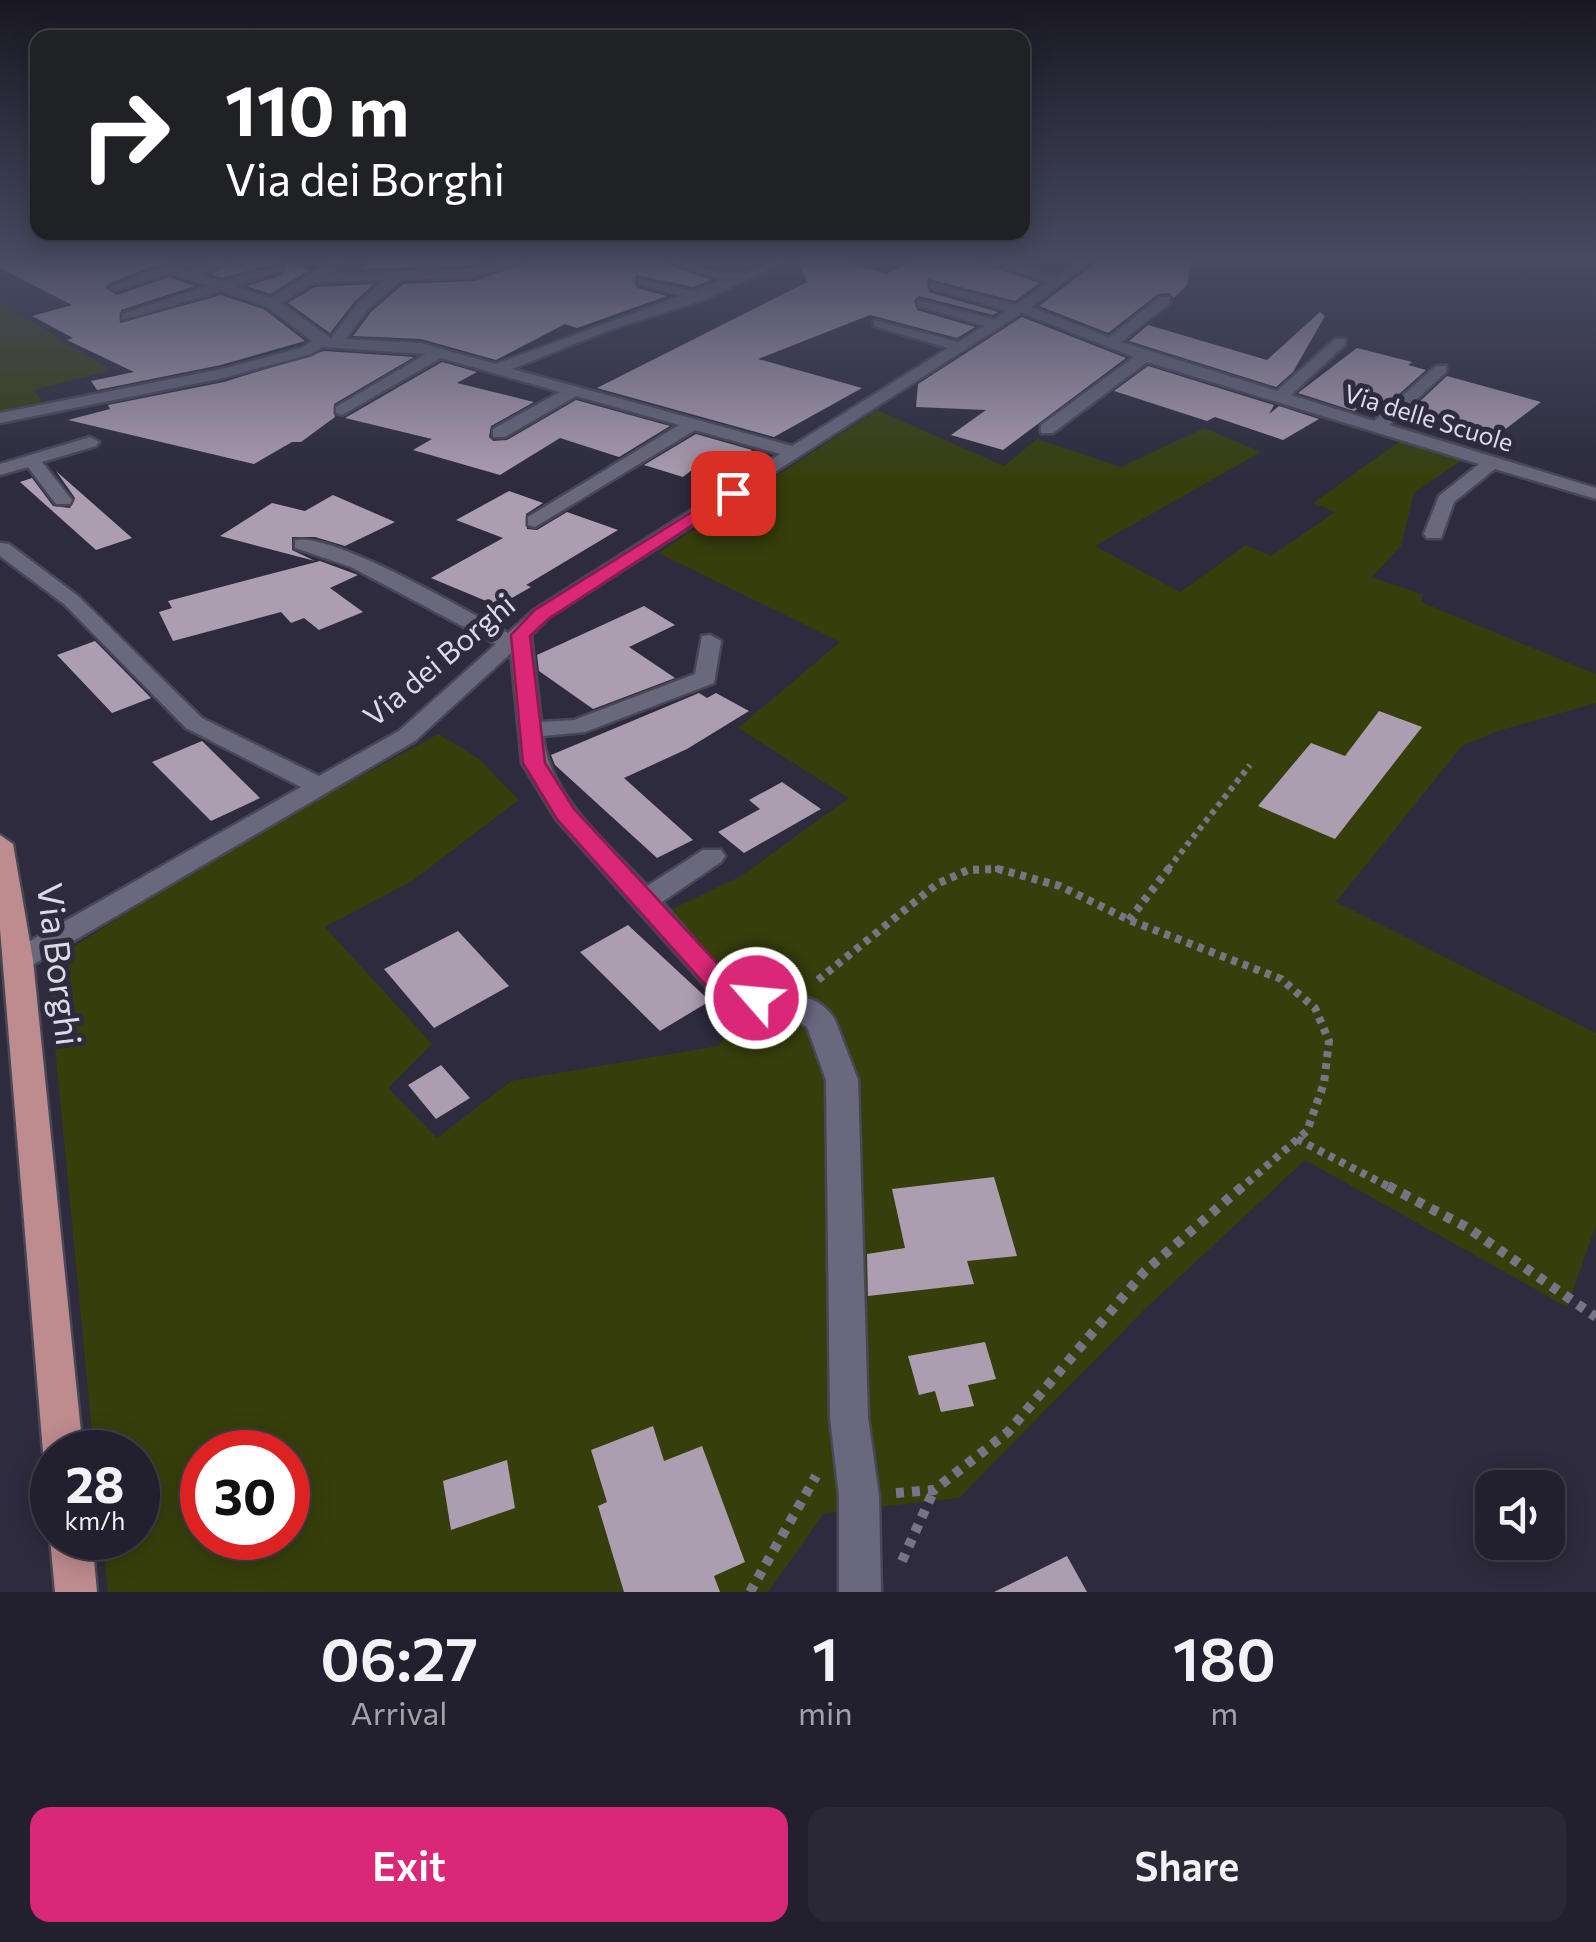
<!DOCTYPE html>
<html lang="en">
<head>
<meta charset="utf-8">
<style>
  :root { --surface:#22202e; --page:#2a2836; --text:#f1f3f6; --muted:#a2a3aa; --line:#3f3e4a; --accent:#db2777 }
  body { margin:0; font-family:Commissioner,sans-serif; background:var(--page); color:var(--text); height:100vh; display:flex; flex-direction:column; font-size:38px; white-space:nowrap }
  * { box-sizing:border-box; margin:0 }
  p { font-size:32px; color:var(--muted) }
  .icon { flex:none; width:55px; height:55px; fill:none; stroke:currentColor; stroke-width:2; stroke-linecap:round; stroke-linejoin:round }
  .map { position:relative; height:1592px; overflow:hidden }
  .details { display:flex; flex-direction:column; background:var(--surface); flex:1 }
  .details>* { flex:none }
  .hud { position:absolute; left:30px; top:30px; width:1000px; height:210px; border-radius:20px; box-shadow:0 5px 25px #0003,0 0 0 2px var(--line); background:#202124; color:#fff; overflow:hidden }
  .fabs { position:absolute; left:1475px; top:1470px; display:grid; gap:20px }
  .fabs a { display:grid; place-items:center; width:90px; height:90px; border-radius:20px; background:var(--surface); box-shadow:0 5px 25px #0003,0 0 0 2px var(--line); font-size:50px }
  .speed { position:absolute; left:30px; top:1430px; display:flex; gap:20px; font-size:50px; font-weight:700; text-align:center }
  .speed>* { display:grid; place-content:center; width:130px; height:130px; border-radius:50%; background:var(--surface); box-shadow:0 5px 25px #0003,0 0 0 2px var(--line); line-height:1 }
  .speed small { font-size:25px; font-weight:400 }
  .speed .limit { border:15px solid #d22; background:#fff; color:#111 }
  .pin { position:absolute; display:grid; place-items:center; width:85px; height:85px; color:#fff; margin:-42px; border-radius:20px; box-shadow:0 5px 15px #0006 }
  .me { position:absolute; width:110px; margin:-55px; rotate:297deg; stroke-linejoin:round; filter:drop-shadow(0 0 8px #0008) }
  .turn { display:flex; align-items:center; gap:35px; height:210px; padding:0 30px; font-size:45px }
  .turn .icon { width:130px; height:130px; stroke-width:2.5 }
  .turn b { display:block; font-size:70px; line-height:85px }
  .eta { display:flex; justify-content:space-evenly; align-items:center; height:170px; text-align:center }
  .eta b { font-size:60px; font-weight:600; line-height:70px }
  .action { display:flex; gap:20px; margin-top:auto; padding:20px 30px }
  .action a { flex:1; height:115px; border-radius:20px; background:var(--accent); color:#fff; font-size:40px; font-weight:600; line-height:115px; text-align:center }
  .action a+a { background:var(--page); color:var(--text) }
  .map>svg:first-child { display:block }
  .green { fill:#363f0b; fill-rule:evenodd }
  .building { fill:#ad9db0 }
  .lines { fill:none; stroke-linecap:round; stroke-linejoin:round }
  .minor-casing { stroke:#484756; stroke-width:5 }
  .major-casing { stroke:#484756; stroke-width:5 }
  .path-far3 { stroke:#777585; stroke-width:4; stroke-dasharray:2.5 2.5; stroke-linecap:butt }
  .path-far2 { stroke:#777585; stroke-width:6; stroke-dasharray:5 5; stroke-linecap:butt }
  .path-far1 { stroke:#777585; stroke-width:8; stroke-dasharray:6 6; stroke-linecap:butt }
  .path { stroke:#777585; stroke-width:10; stroke-dasharray:8 8; stroke-linecap:butt }
  .minor { fill:#69687d; fill-rule:evenodd }
  .major { fill:#be8b8f; fill-rule:evenodd }
  .route { fill:#db2777; stroke:#8e194d; stroke-width:2.5 }
  .labels { text-anchor:middle; dominant-baseline:central; stroke-width:10; stroke-linejoin:round; paint-order:stroke }
  .far-street-label { font-size:25px; fill:#dbdae6; stroke:#2d2b3d }
  .street-label { font-size:30px; fill:#dbdae6; stroke:#2d2b3d }
  .near-street-label { font-size:35px; fill:#dbdae6; stroke:#2d2b3d }
</style>
</head>
<body>
<div class="map">
<svg width="1596" height="1592" viewBox="0 0 1596 1592">
  <rect width="100%" height="100%" fill="#2d2b3d"/>
  <!-- green -->
  <path class="green" d="M0 302 111 370 34 390 43 404 0 413Z
    M877 410 1004 466 1037 439 1121 467 1204 428 1261 452 1095 546 1180 592 1246 545 1271 556 1335 512 1313 503 1403 439 1465 458 1414 493 1401 546 1372 577 1423 595 1421 602 1596 674V703L1495 732 1462 746 1336 902 1596 1033V1225L1567 1307 1305 1160 1146 1308 959 1498 824 1513 768 1592H108L102 1538H138V1452H94L47 964 213 857 438 734 478 758 519 800 412 881 325 927 432 1044 388 1088 437 1138 511 1081 718 1046 762 986 733 981 668 911 741 876 849 798 738 728 840 642 658 553ZM202 1452H288V1538H202Z"/>
  <!-- building -->
  <path class="building" d="M0 260H152L155 265 108 284 105 288 117 295 169 277 195 286 121 310 120 323 221 295 264 309 305 341 221 365 97 390 91 381 134 372 67 340 73 338 32 316 72 305 0 268Z
    M236 260H270L280 262 221 278 211 274Z
    M376 260H494L472 265 360 269Z
    M536 260H654L712 280 693 287 636 275 637 288 667 296 577 328 565 324 496 360 421 339 353 336 371 312 403 284 474 281Z
    M797 260H840L886 274 916 260H970L1040 283 1015 301 928 279 929 292 998 312 993 315 919 296 914 300 917 310 975 327 957 338 870 315 758 359 862 388 774 437 597 388 807 282Z
    M1099 260H1191L1187 285 1174 298 1170 293 1158 294 1108 333 1039 306Z
    M285 263 310 270 270 294 247 286 283 275Z
    M374 284 355 301 330 333 288 303 315 287Z
    M1320 312 1325 316 1293 372 1276 387 1129 341 1148 325 1267 360Z
    M1022 317 1126 358 1003 450 951 435 986 410 916 407 918 384Z
    M1357 348 1412 362 1408 365 1426 370 1380 411 1363 406 1354 411 1298 393Z
    M324 351 414 357 334 404 335 417 301 442H292L254 464 68 420 110 409 108 405 224 382Z
    M442 362 477 372 457 383 534 402 491 426 489 437 493 441 507 440 576 400 670 426 619 457 560 438 500 475 413 450 432 439 345 418Z
    M1148 366 1274 405 1269 414 1279 406 1319 419 1283 440 1215 417 1207 421 1114 391Z
    M1447 376 1541 402 1487 443 1402 418Z
    M696 434 752 450 711 475 693 469 683 477 644 465Z
    M56 471 132 538 96 550 20 482 32 478 53 506 70 508 75 498Z
    M509 491 543 503 526 514 527 529 537 530 567 512 618 530 526 585 531 587 498 606 431 578 503 538 456 520Z
    M333 495 395 522 345 546 315 537H292V550L315 561 220 536 272 503 305 511Z
    M320 561 358 575 330 588 363 612 319 630 304 618 291 623 281 612 173 641 159 612 172 608 168 601Z
    M644 606 675 625 629 647 675 678 593 709 539 671 537 655Z
    M95 641 151 698 112 713 57 655Z
    M699 693 707 698 716 693 749 711 687 749 624 778 693 840 657 858 555 765 551 755Z
    M1379 711 1422 727 1335 839 1258 806 1311 743 1345 756Z
    M202 741 260 798 211 821 152 762Z
    M782 782 821 809 744 853 718 832 760 809 749 800Z
    M628 925 710 1001 660 1031 580 952Z
    M458 931 509 986 434 1028 384 969Z
    M441 1065 470 1098 436 1119 408 1085Z
    M994 1177 1017 1256 967 1261 974 1284 868 1296 867 1254 905 1248 892 1189Z
    M985 1342 996 1379 968 1385 974 1406 941 1412 935 1391 919 1395 908 1356Z
    M653 1426 664 1461 702 1446 745 1562 714 1576 720 1592H624L598 1506 607 1502 591 1450Z
    M507 1460 515 1508 451 1530 443 1481Z
    M1067 1556 1087 1592H994Z"/>
  <g class="lines">
    <defs>
      <path id="minor" d="M155 259H168L174 266 189 271 214 259H232L202 275 221 282 282 265V271L235 286 270 298 335 259H351L329 274 473 269 510 259H533L473 277 402 280 368 309 346 339 420 343 496 364 680 296 638 284V278L693 291 723 280 659 259C683 259 720 277 738 274 757 272 770 259 791 259L703 300 612 329 512 369 792 446 948 348 874 326V320L958 342 984 326 918 306V300L994 319 1007 311 930 288V282L1016 305 1048 282 974 259H996L1056 276 1080 259H1095L1031 307 1109 337 1160 297H1170V303L1121 342 1277 391 1335 339H1345V345L1291 395 1374 421 1436 366H1446V372L1389 425 1596 488V499L1495 469 1454 502 1441 538H1427L1424 534 1439 496 1479 464 1147 362 1053 433H1041V425L1134 357 1022 313 548 618 531 635 541 722 574 720 695 674 702 636 710 635 721 641 714 683 585 732 543 736C550 798 607 843 647 886L703 850H721L725 856 721 862 662 902C684 926 711 964 737 982 763 1001 814 982 835 1020L858 1080 868 1417 879 1496 881 1592H839V1496L830 1417 826 1080 807 1027 788 1015 720 1002 556 819 522 763 511 653 415 741 29 967 19 970 9 967 5 960 9 953 301 787 186 728 64 604 0 556V543L9 544 78 596 202 718 319 776 399 731 496 644 351 567 295 548V540C334 532 468 612 508 633L534 610 780 454 695 430 535 527 528 525V517L679 425 576 396 505 437H493V429L560 392 441 358 342 415 336 413V407L426 354 323 347 311 354 223 378 0 423V413L222 369 301 348 312 341 266 306 221 291 122 320V314L207 286 169 273 116 291 109 287 161 267ZM385 280 358 303 331 338 281 303 314 283Z
        M90 437 99 442 96 446 42 462 72 500 70 504H56L28 467 0 475V464Z"/>
      <path id="major" d="M0 835 13 844 33 960 83 1452H52V1467L43 1452 0 929Z
        M52 1533V1538H92L97 1592H55L50 1538Z"/>
    </defs>
    <!-- minor casing -->
    <use href="#minor" class="minor-casing"/>
    <!-- major casing -->
    <use href="#major" class="major-casing"/>
    <!-- path-far3 -->
    <path class="path-far3" d="M92 259 108 266"/>
    <!-- path-far2 -->
    <path class="path-far2" d="M985 869H1000
      M1168 869 1250 765"/>
    <!-- path-far1 -->
    <path class="path-far1" d="M1129 920 1170 867
      M818 980 937 884 968 870 998 869 1060 886 1129 920 1281 979 1315 1008 1329 1041 1324 1083 1307 1131 1240 1189
      M1297 1139 1393 1189"/>
    <!-- path -->
    <path class="path" d="M1388 1186 1468 1228 1596 1317
      M896 1493 934 1490 1008 1432 1145 1271 1243 1186
      M902 1561 934 1490
      M750 1592 816 1476"/>
    <!-- minor -->
    <use href="#minor" class="minor"/>
    <!-- major -->
    <use href="#major" class="major"/>
  </g>
  <!-- sky -->
  <linearGradient id="sky" x2="0" y2="1"><stop stop-color="#191822"/><stop offset="0.54" stop-color="#464a62"/><stop offset="1" stop-color="#464a62" stop-opacity="0"/></linearGradient>
  <rect width="1596" height="482" fill="url(#sky)"/>
  <!-- route -->
  <path class="route" d="M727 490 742 493 548 619 530 636 545 763 574 809 738 986 766 991 770 998 766 1006 756 1008 720 1001 557 819 523 763 511 635 535 610Z"/>
  <g class="labels">
    <!-- far-street labels -->
    <g class="far-street-label">
      <text transform="translate(1429 417) rotate(17)">Via delle Scuole</text>
    </g>
    <!-- street labels -->
    <g class="street-label">
      <text transform="translate(438 659) rotate(-40)">Via dei Borghi</text>
    </g>
    <!-- near-street labels -->
    <g class="near-street-label">
      <text transform="translate(61 964) rotate(83)">Via Borghi</text>
    </g>
  </g>
</svg>
<div class="fabs">
<a><svg class="icon" aria-label="sound" viewBox="0 0 24 24"><path d="M4 9h4l5-4v14l-5-4H4zM17 9q2 3 0 6"/></svg></a>
</div>
<div class="speed"><div>28<small>km/h</small></div><div class="limit">30</div></div>
<div class="pin" style="left:733px;top:493px;background:#d93025"><svg class="icon" aria-label="arrive" viewBox="0 0 24 24"><path d="M6 21V4h12l-3 4 3 4H6"/></svg></div>
<svg class="me" style="left:756px;top:998px" viewBox="-20 -20 40 40"><circle r="17" fill="#db2777" stroke="#fff" stroke-width="3"/><path d="M0-11L8 9 0 5-8 9z" fill="#fff"/></svg>
<div class="hud">
<div class="turn"><svg class="icon" aria-label="right" viewBox="0 0 24 24"><path d="M7 20v-9h11M14 6l5 5-5 5"/></svg><div><b>110 m</b>Via dei Borghi</div></div>
</div>
</div>
<section class="details">
<div class="eta">
<div><b>06:27</b><p>Arrival</p></div>
<div><b>1</b><p>min</p></div>
<div><b>180</b><p>m</p></div>
</div>
<div class="action"><a>Exit</a><a>Share</a></div>
</section>
</body>
</html>
